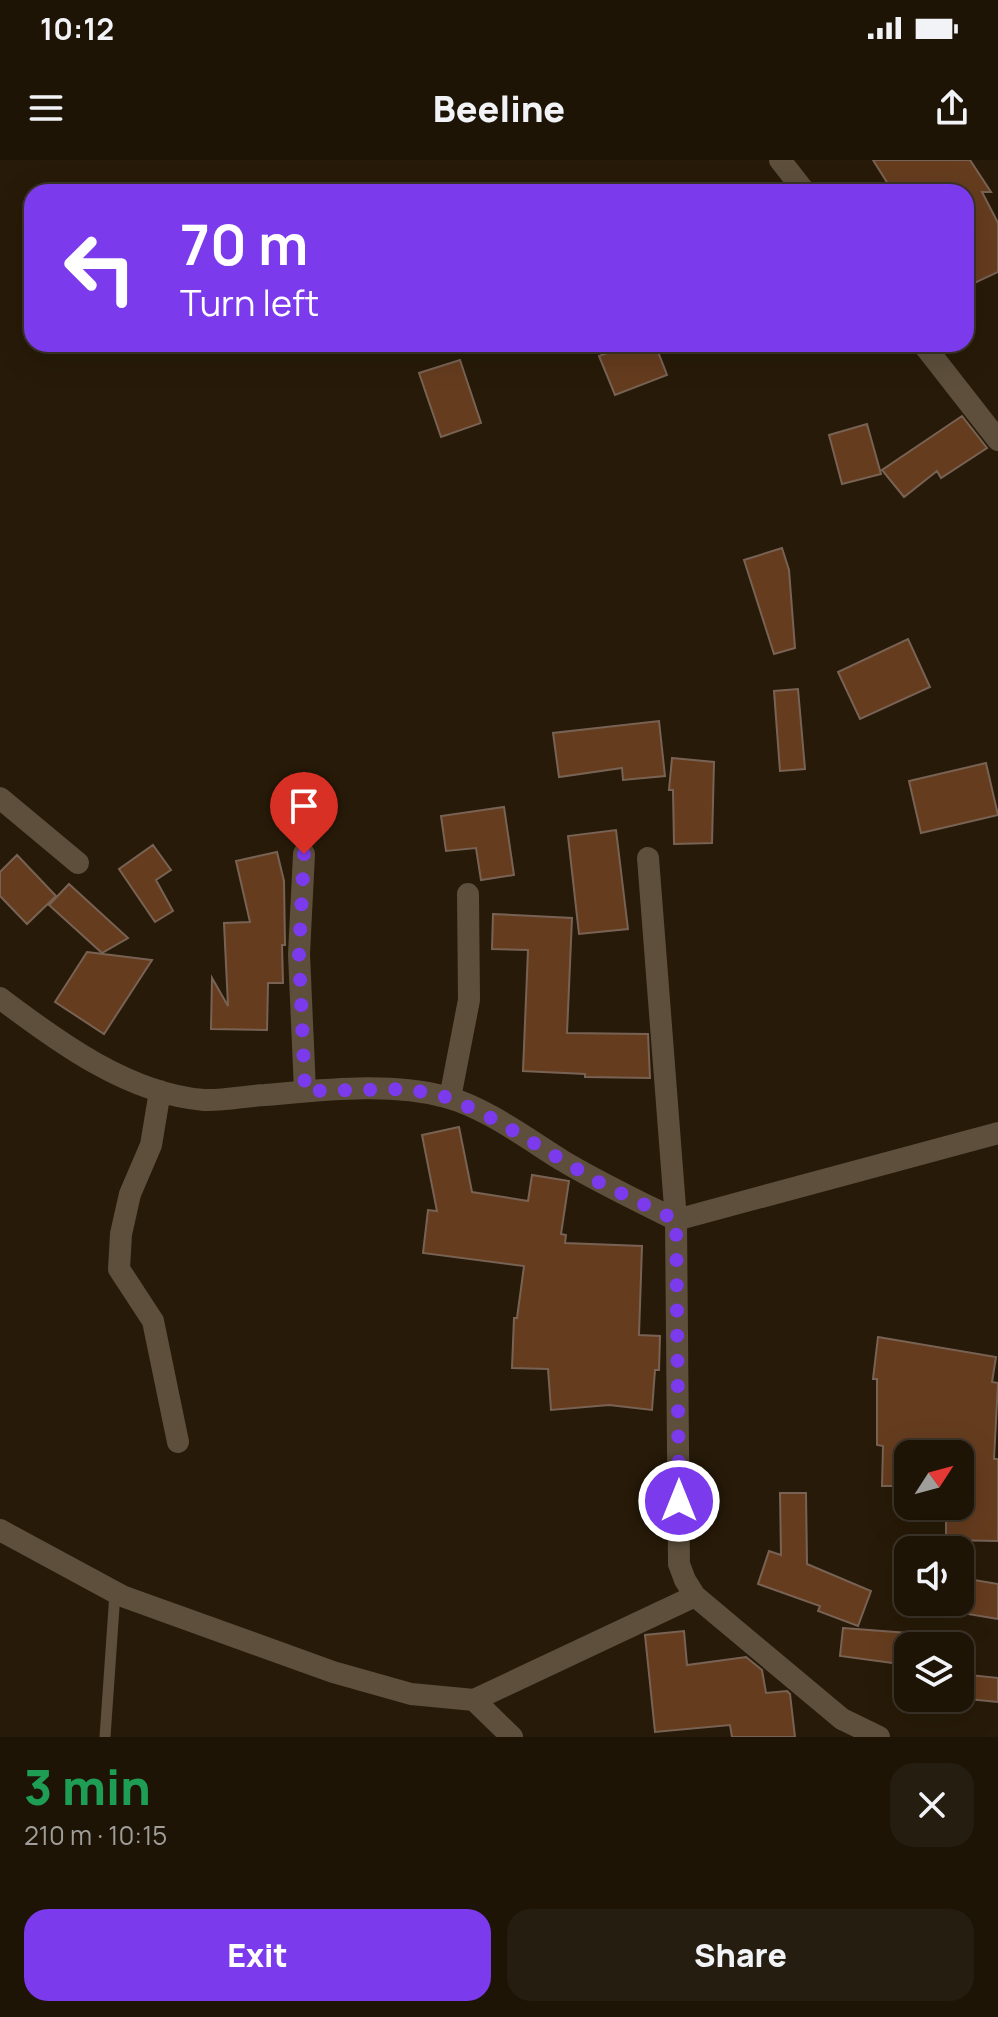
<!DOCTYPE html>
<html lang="en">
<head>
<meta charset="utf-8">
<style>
  :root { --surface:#1d1406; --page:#251d10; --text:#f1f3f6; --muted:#a09e9b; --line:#3b3328; --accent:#7c3aed }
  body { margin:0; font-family:Manrope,sans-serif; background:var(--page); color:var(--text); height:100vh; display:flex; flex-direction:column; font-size:30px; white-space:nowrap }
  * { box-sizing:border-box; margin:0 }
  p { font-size:26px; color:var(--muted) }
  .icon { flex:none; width:44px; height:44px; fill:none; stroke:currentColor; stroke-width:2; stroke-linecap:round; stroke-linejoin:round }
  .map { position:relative; height:1577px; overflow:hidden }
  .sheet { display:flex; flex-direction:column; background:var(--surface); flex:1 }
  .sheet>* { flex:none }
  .hud { position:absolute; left:24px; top:24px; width:950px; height:168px; border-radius:24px; box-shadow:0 8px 32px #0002,0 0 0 2px var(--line); background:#7c3aed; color:#fff; overflow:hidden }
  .needle { width:52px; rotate:54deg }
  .buttons { position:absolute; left:894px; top:1280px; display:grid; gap:16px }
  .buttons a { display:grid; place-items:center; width:80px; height:80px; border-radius:16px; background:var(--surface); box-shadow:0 8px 32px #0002,0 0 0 2px var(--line); font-size:40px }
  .pin { position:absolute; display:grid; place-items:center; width:68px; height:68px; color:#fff; margin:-82px -34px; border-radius:50% 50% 50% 0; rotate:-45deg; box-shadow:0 0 8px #0007 }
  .pin .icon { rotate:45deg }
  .me { position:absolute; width:88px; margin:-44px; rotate:0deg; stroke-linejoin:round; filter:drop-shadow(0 0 6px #0008) }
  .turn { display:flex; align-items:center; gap:28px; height:168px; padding:0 24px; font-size:36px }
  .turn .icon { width:104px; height:104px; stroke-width:2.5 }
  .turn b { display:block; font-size:56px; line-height:68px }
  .round { display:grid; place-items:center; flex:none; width:84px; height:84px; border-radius:24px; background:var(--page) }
  .headline { display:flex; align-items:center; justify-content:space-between; height:136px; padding:0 24px }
  h1 { font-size:48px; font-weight:800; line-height:60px; color:#1e9e55 }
  .action { display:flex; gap:16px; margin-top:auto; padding:16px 24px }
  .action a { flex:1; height:92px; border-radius:24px; background:var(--accent); color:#fff; font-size:32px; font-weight:800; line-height:92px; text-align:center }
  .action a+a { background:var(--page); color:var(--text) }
  .status { display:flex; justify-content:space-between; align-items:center; height:56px; padding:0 40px; background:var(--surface); direction:ltr }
  .status svg { height:22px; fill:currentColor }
  header { display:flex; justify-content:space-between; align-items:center; height:104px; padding:0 24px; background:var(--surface); font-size:36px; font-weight:800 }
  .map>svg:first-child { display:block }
  .building { fill:#653c1e; stroke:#786254; stroke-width:2 }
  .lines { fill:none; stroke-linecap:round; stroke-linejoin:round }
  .service { stroke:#5d4f3b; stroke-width:11 }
  .minor { stroke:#5d4f3b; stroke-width:22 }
  .route { stroke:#7c3aed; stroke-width:14; stroke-dasharray:0 25.2 }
</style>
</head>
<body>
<div class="status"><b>10:12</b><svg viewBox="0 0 49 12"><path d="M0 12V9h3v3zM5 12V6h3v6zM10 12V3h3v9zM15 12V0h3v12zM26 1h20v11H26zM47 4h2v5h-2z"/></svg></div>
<header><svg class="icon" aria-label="menu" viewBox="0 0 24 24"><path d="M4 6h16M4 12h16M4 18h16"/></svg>Beeline<svg class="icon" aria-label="share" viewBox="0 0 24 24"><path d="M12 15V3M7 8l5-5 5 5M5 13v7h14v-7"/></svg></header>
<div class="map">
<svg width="998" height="1577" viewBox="0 0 998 1577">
  <rect width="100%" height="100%" fill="#271a08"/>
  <!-- building -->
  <path class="building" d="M873 0H970L991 32H982L998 63V112L966 127V32H893Z
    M631 184H655L667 215 615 235 599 196Z
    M460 200 481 263 441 277 419 213Z
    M962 256 987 288 941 318 937 311 904 337 882 310Z
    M867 264 881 314 842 324 829 275Z
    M782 388 789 410 795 488 774 494 744 400Z
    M908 479 930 527 860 559 838 512Z
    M798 529 805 609 780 611 774 531Z
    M659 561 665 616 623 620 622 608 559 617 553 573Z
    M672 598 714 602 712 683 674 684 673 630H669Z
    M986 603 998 655 921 673 909 621Z
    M504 647 514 715 481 720 476 688 446 691 441 656Z
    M616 670 628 769 579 774 568 676Z
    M153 685 171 710 156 720 173 751 155 762 119 709Z
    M277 692 284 721 285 785H282L283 823H268L267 870 211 869 212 818 228 846 224 763 250 762 236 701Z
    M17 695 56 736 27 764 0 736V712Z
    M69 724 128 778 102 793 49 745Z
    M493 754 572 758 567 873 648 874 650 918 585 917V914L523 911 528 790 492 789Z
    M87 792 152 800 104 874 55 842Z
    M459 967 472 1032 528 1041 532 1015 569 1021 561 1074 566 1075 565 1083 642 1086 639 1175 660 1176 659 1210H655L652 1250 609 1245 551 1250 548 1209 512 1208 514 1158H517L524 1106 423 1093 428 1050 437 1051 422 975Z
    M878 1177 996 1197 992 1222 998 1223 994 1299H998V1381L946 1380V1346H960V1294H908V1326H882L883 1286 877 1285V1219H873Z
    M780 1333H806L807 1404 871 1431 858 1466 818 1451 820 1446 758 1424 769 1391 781 1395Z
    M962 1418 998 1424V1459L956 1452Z
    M843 1468 908 1473V1505L840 1496Z
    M684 1471 687 1505 746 1497 762 1510 766 1533 787 1531 790 1534 795 1577H732L730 1565 655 1572 645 1475Z
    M960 1514 998 1518V1542L958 1538Z"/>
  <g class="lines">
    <!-- service -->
    <path class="service" d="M105 1577 115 1433"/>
    <!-- minor -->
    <path class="minor" d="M780 0 805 32
      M923 184 998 280
      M0 638 78 703
      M304 694 299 794 305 931
      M648 698 676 1060 679 1404 685 1420 695 1436 842 1559 879 1577
      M0 838C58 882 129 934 204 940 224 941 245 936 265 935 324 930 389 922 446 937 485 947 529 980 563 1001 600 1023 638 1041 676 1060L998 973
      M160 931 151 985 130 1034 121 1074 119 1109 153 1161 178 1282
      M450 938 469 840 468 734
      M0 1370 122 1436 333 1512 411 1534 474 1540 512 1577
      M474 1540 695 1436"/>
  </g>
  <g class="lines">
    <!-- route -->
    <path class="route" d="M304 694 299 794 305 931 409 929 450 938 497 961 600 1023 676 1060 679 1341"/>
  </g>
</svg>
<div class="buttons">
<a><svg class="needle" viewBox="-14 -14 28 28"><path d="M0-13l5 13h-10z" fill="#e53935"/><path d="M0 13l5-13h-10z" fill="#a09e9b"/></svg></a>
<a><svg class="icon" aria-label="sound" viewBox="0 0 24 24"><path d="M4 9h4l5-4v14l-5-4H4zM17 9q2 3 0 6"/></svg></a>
<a><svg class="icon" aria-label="layers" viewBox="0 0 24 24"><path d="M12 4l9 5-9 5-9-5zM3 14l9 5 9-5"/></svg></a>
</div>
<div class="pin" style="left:304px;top:694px;background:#d93025"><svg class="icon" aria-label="arrive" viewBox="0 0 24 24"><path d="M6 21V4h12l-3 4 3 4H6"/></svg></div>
<svg class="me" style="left:679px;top:1341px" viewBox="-20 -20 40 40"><circle r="17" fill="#7c3aed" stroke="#fff" stroke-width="3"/><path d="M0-11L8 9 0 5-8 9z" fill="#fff"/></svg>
<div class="hud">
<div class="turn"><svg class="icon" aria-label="left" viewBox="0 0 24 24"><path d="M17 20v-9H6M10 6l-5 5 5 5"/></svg><div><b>70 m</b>Turn left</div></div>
</div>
</div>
<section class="sheet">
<div class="headline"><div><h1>3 min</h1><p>210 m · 10:15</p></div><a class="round"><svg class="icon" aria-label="close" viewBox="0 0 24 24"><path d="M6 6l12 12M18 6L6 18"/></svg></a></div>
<div class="action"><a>Exit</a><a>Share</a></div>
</section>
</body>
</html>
